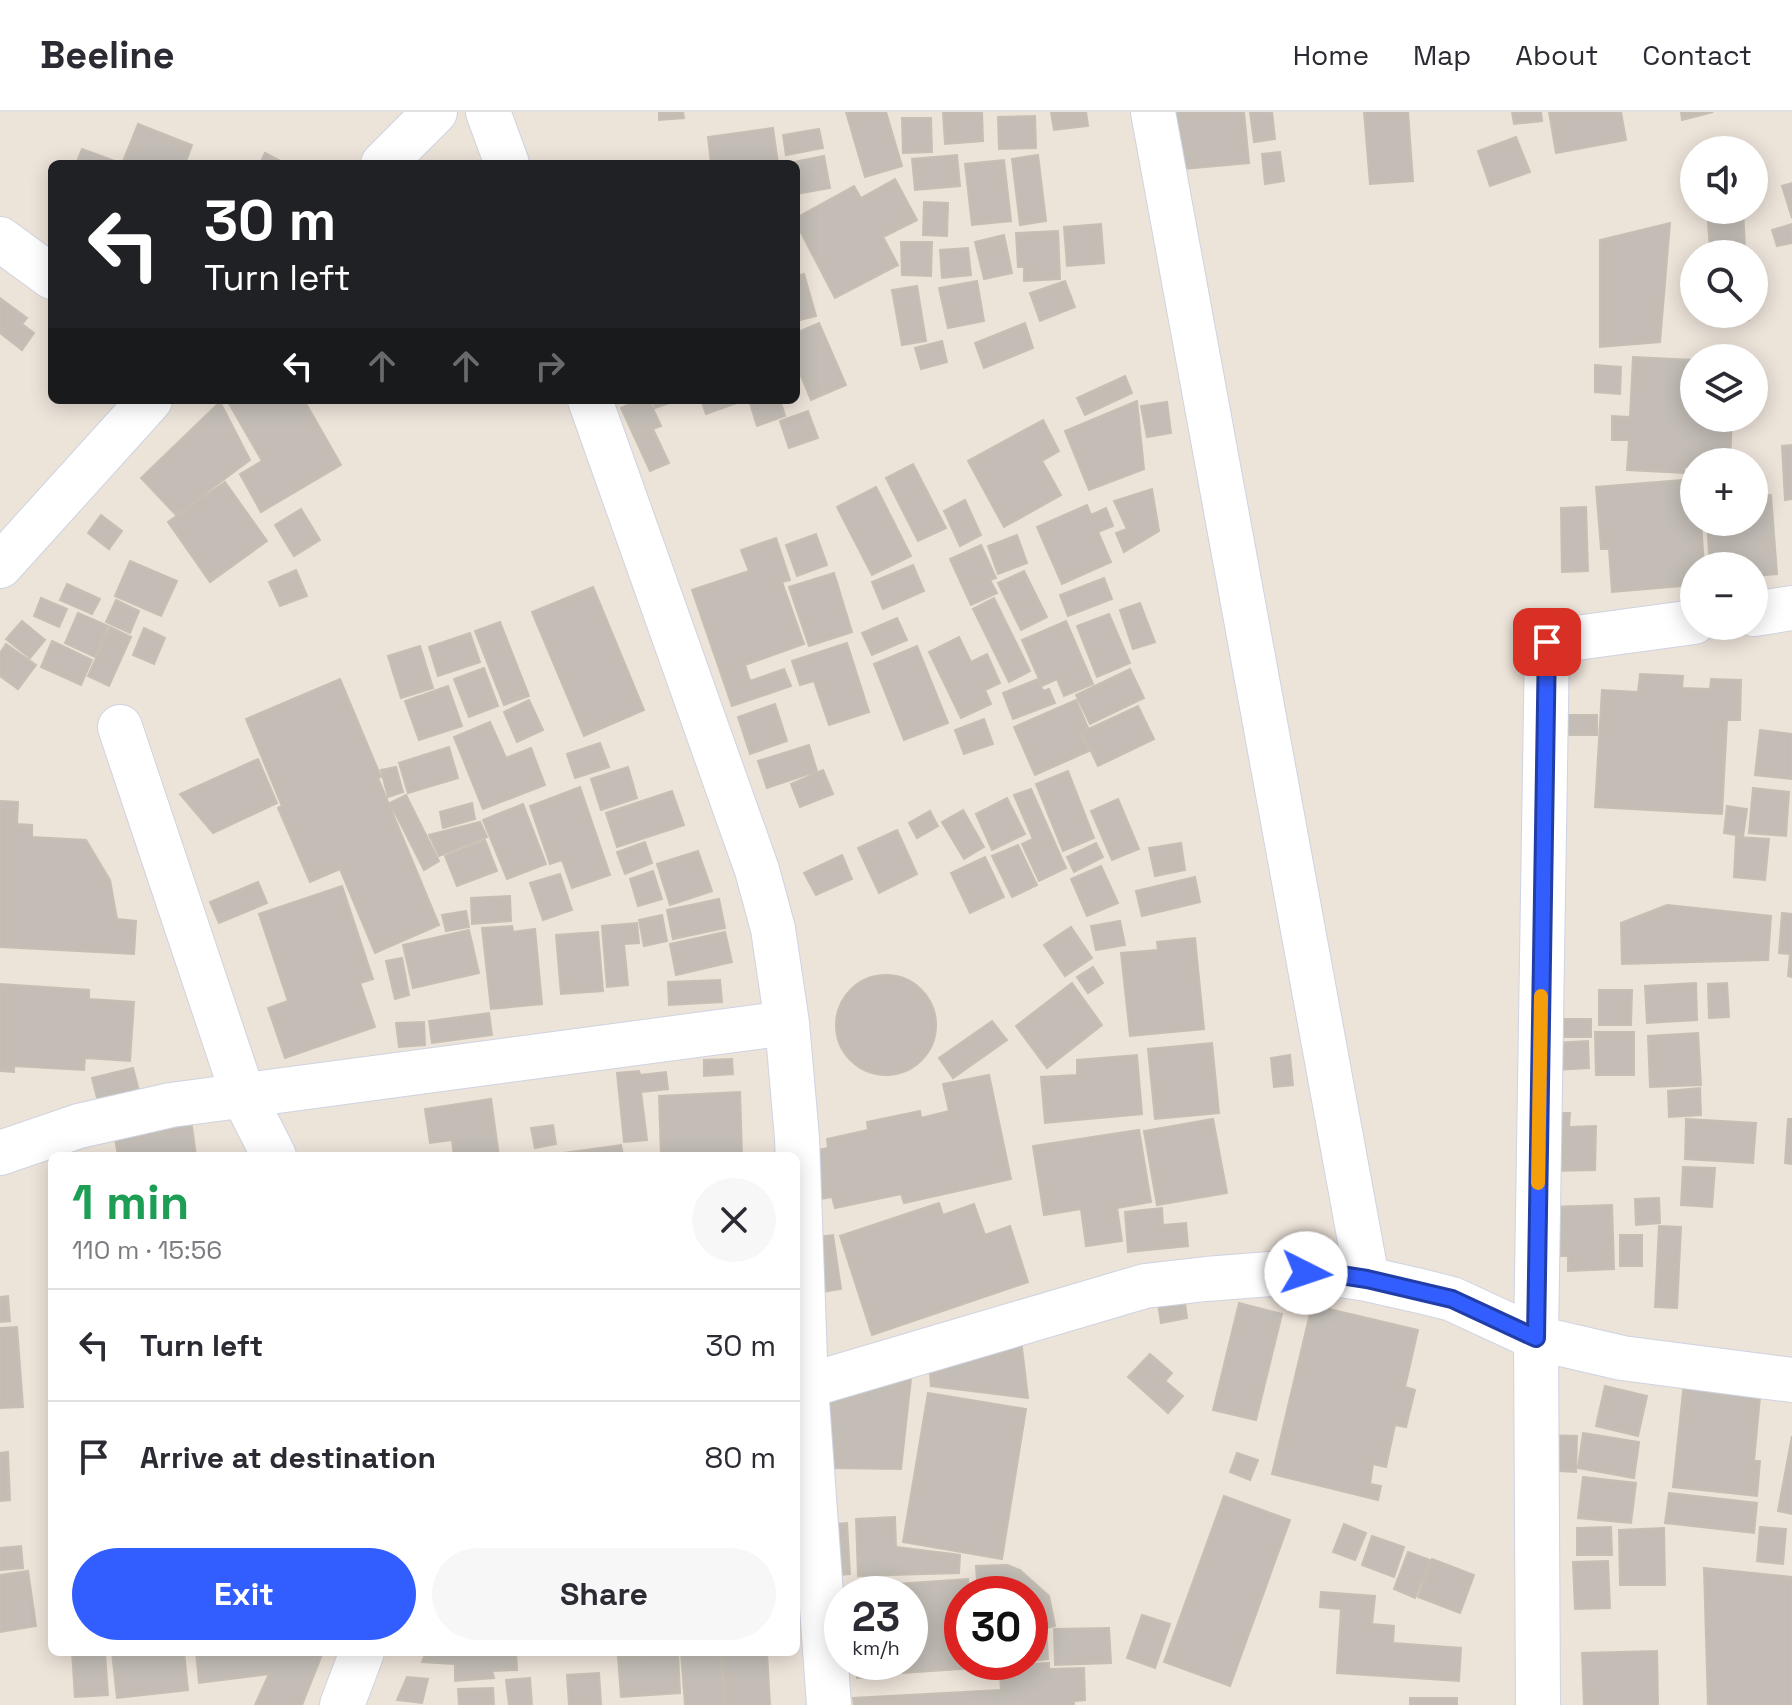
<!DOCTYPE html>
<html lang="en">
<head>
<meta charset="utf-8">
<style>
  :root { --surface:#fff; --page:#f7f7f7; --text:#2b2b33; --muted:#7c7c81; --line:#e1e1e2; --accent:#335eff }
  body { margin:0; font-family:"Space Grotesk",sans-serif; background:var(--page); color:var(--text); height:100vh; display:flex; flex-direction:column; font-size:30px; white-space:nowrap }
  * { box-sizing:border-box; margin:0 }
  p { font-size:26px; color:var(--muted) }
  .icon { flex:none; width:44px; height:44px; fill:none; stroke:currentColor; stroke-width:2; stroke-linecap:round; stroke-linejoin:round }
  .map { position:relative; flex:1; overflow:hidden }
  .drawer { position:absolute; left:48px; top:1040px; width:752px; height:504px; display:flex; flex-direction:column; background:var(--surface); border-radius:12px; box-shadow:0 4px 20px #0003 }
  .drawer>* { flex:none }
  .hud { position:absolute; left:48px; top:48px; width:752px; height:244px; border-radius:12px; box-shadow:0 4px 20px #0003; background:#202124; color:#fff; overflow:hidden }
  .tools { position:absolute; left:1680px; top:24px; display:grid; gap:16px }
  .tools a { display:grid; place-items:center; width:88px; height:88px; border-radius:50%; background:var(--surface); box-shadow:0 4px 20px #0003; font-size:40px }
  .speed { position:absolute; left:824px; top:1464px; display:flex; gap:16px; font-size:40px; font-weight:700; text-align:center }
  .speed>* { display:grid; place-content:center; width:104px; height:104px; border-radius:50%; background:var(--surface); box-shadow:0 4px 20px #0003; line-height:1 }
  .speed small { font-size:20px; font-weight:400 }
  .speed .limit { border:12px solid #d22; background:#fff; color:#111 }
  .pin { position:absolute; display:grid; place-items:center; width:68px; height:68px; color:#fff; margin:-34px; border-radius:16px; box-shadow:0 4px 12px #0006 }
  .me { position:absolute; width:88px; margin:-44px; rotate:94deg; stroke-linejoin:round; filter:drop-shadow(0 0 6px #0008) }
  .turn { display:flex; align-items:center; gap:28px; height:168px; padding:0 24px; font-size:36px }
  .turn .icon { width:104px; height:104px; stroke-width:2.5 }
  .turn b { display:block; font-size:56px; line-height:68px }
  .lanes { display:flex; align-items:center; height:76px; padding:0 24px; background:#0003; justify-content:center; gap:40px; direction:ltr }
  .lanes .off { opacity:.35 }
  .round { display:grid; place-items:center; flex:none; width:84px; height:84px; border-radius:42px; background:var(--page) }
  .overview { display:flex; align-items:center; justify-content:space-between; height:136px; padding:0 24px }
  h1 { font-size:48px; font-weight:600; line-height:60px; color:#1e9e55 }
  .primary-button { display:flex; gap:16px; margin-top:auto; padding:16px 24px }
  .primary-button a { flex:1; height:92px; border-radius:48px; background:var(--accent); color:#fff; font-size:32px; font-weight:600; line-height:92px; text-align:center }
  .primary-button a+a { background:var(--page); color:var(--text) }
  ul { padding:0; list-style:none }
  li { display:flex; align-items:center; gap:24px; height:112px; padding:0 24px; border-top:2px solid var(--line) }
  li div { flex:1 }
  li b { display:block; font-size:30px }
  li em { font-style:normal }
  header { display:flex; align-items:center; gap:48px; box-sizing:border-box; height:112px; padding:0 40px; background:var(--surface); border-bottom:2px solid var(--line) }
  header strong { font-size:38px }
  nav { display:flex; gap:44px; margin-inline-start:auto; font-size:28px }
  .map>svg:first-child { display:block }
  .building { fill:#c3bdb6; stroke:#c7bfb3; stroke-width:2 }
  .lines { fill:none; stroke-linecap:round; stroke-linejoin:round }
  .minor-casing { stroke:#cfd3e2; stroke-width:46 }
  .minor { stroke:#fff; stroke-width:44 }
  .route-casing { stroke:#213da6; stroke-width:20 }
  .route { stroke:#335eff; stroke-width:14 }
  .slow { stroke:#f59e0b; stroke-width:14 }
</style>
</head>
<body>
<header>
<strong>Beeline</strong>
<nav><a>Home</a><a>Map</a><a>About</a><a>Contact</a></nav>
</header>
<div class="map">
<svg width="1792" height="1593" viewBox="0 0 1792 1593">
  <rect width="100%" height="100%" fill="#ece3d9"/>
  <!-- building -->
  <path class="building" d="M659 0H683L684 6 659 8Z
    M846 0H886L902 54 865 65Z
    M943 0H982L983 29 945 32Z
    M1051 0H1086L1088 14 1054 18Z
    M1166 0H1244L1249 51 1172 58Z
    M1250 0H1272L1275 27 1254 30Z
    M1364 0H1408L1413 69 1370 72Z
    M1512 0H1541L1542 9 1514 12Z
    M1549 0H1621L1626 28 1556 41Z
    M1681 0H1713L1682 8Z
    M1035 4 1036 36 999 37 998 5Z
    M902 6H931L932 40 903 41Z
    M138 12 192 33 185 52H122Z
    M773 16 778 52H711L708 25Z
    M819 17 823 36 786 43 783 23Z
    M1516 25 1530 60 1490 74 1478 39Z
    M82 37 115 49 114 52H76Z
    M1280 40 1284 69 1265 72 1262 42Z
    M265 41 286 52H260Z
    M957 43 960 74 915 78 912 47Z
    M1038 43 1046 109 1020 113 1012 47Z
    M824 44 830 76 796 82V52L789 51Z
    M1004 48 1011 109 972 113 965 52Z
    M895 67 917 108 883 125 898 153 835 186 796 111V106L854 74 861 86Z
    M1792 71V106L1782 74Z
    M924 90 948 91 947 124 923 123Z
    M1707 98H1743L1745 136 1710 138Z
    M1670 111 1660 230 1600 235V128Z
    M1101 112 1104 151 1067 154 1064 115Z
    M1792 112V131L1777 134 1772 118Z
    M1058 119 1060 167 1024 169V155H1018L1016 121Z
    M1004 123 1012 161 984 167 975 130Z
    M901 130H932L931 164 902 163Z
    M968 136 971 163 942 166 940 138Z
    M804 162 816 204 796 209V164Z
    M977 169 984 209 948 216 939 176Z
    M1065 169 1075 195 1040 209 1030 181Z
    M917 174 926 229 902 233 892 178Z
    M0 186 27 206 22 212 34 221 22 238 0 221Z
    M1716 202H1749V208L1717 211Z
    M819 211 846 273 811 288 796 252V221Z
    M1025 211 1033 236 984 256 975 231Z
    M942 229 947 250 921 257 915 236Z
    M1633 245 1694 248V306H1732L1730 350H1694V356L1684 355V361L1627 358 1629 328H1612V304L1630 305Z
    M1595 253 1621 255 1620 282 1595 280Z
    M1125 264 1132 281 1085 303 1077 286Z
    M227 288H304L341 353 261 400 240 362 262 349Z
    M638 288H649L661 314 653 317 669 351 650 359 621 296Z
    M652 288H678L655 296Z
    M701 288H745L706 302Z
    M749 288H780L785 304 757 314Z
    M1137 289 1144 357 1089 378 1065 319Z
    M220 290 250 348 176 403 141 366Z
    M1167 290 1171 321 1147 325 1141 294Z
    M808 299 818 326 789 336 780 309Z
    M1043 308 1059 339 1042 349 1061 383 1004 415 968 349Z
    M1792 333V387L1785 388 1782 334Z
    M913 352 946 416 918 429 886 366Z
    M1754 353H1757L1759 384 1771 383 1777 462 1754 464V454H1710L1707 410H1754Z
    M1694 367V410H1701L1704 454H1694V473L1612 480 1609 437H1601L1596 375Z
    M225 370 267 429 210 470 168 410Z
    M876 375 911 444 872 463 837 395Z
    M1152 377 1159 419 1124 440 1116 421 1127 417 1114 389Z
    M965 388 981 423 960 434 944 399Z
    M1087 393 1091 403 1106 396 1113 414 1098 420 1111 450 1062 472 1037 415Z
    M1586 395 1588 459 1562 460 1561 396Z
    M301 397 320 428 294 444 275 413Z
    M101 403 122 419 109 437 88 421Z
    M816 422 827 453 797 464 786 433Z
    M1017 423 1027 451 998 462 988 434Z
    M776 426 790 468 782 470 804 532 745 553 750 569 784 557 791 574 732 594 692 478 749 459 741 438Z
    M981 433 996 466 990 468 997 481 971 493 950 447Z
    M130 449 177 469 161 504 115 484Z
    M913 453 924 479 883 497 872 470Z
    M296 458 307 484 280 494 269 470Z
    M1024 459 1047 505 1021 518 998 471Z
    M834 461 852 520 809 534 789 475Z
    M1104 466 1112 487 1068 504 1060 483Z
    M67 472 100 487 92 502 60 488Z
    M593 475 644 598 584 624 532 500Z
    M41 486 67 497 59 515 34 504Z
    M994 486 1030 559 1009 570 973 497Z
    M116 488 139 499 130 521 106 510Z
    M1140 491 1155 530 1133 537 1120 498Z
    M78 501 108 514 95 545 65 531Z
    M1109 502 1130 551 1097 565 1077 514Z
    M897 506 907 528 872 543 862 521Z
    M22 509 45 528 30 546 6 527Z
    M1066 509 1093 572 1064 584 1057 567 1042 574 1022 528Z
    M500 510 529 584 504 593 475 519Z
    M110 515 131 525 109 574 88 564Z
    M144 516 165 526 154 552 133 543Z
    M470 521 480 550 438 564 429 535Z
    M959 525 971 550 987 542 1000 571 985 578 991 592 961 606 929 540Z
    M52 529 92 548 81 573 41 555Z
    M847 531 869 600 829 613 814 569 800 573 792 549Z
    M6 532 36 553 18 577 0 564V541Z
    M420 534 433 576 401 586 388 544Z
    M917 534 948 611 904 628 874 552Z
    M484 556 498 594 469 605 454 567Z
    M1130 557 1144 586 1090 612 1076 583Z
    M1640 562 1683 564 1682 576 1710 577 1711 567 1741 568 1740 608H1727L1722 702 1595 695 1602 578 1638 580Z
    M340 567 381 665 378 666 439 813 375 841 340 757 310 770 278 696 282 694 246 607Z
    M1038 567 1043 579 1049 577 1055 591 1013 607 1003 581Z
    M448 574 462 614 419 628 405 589Z
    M529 588 543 618 517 630 504 600Z
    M1076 588 1088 616 1080 619 1089 639 1035 663 1014 615Z
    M775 592 787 629 750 642 738 605Z
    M1138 594 1154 627 1098 654 1082 620Z
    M1564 603H1597V623H1563Z
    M984 607 993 632 964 642 955 618Z
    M490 610 506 646 531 636 545 673 483 697 454 625Z
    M1760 618 1792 622V667L1755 663Z
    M600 631 609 655 575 666 567 642Z
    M809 633 817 659 767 676 758 649Z
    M449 635 458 666 408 681 399 651Z
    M258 647 277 691 213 721 180 682Z
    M396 655 403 680 388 685 381 658Z
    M628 655 637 686 601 698 591 667Z
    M823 658 833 682 800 695 791 672Z
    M1068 659 1094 726 1063 739 1036 672Z
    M580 675 610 763 572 776 562 748 550 752 530 694Z
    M1753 676 1789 680 1786 724 1749 721Z
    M1031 677 1066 756 1039 769 1022 732 1033 727 1014 683Z
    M672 679 684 713 617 735 606 701Z
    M406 683 439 749 424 758 390 691Z
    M1007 686 1025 722 992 738 976 702Z
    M1118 687 1139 737 1112 748 1091 699Z
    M0 689 18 690 17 712 32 713V725L86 728 110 768 117 807 136 809 134 842 0 835Z
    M472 691 475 707 443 716 440 700Z
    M523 692 546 752 507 767 483 708Z
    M1727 694 1747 697 1743 724 1724 721Z
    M963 698 984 735 964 747 942 710Z
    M930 699 938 714 917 726 909 711Z
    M480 710 487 725 439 744 429 723Z
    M897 718 917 762 879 781 858 736Z
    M1736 725 1769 727 1765 768 1734 765Z
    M485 728 497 759 457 774 445 744Z
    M645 730 652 751 625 762 617 740Z
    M1096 731 1103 745 1074 760 1067 745Z
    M1181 731 1185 758 1155 764 1149 736Z
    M1018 733 1037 773 1012 785 992 744Z
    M698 739 712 779 670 793 657 752Z
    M842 743 852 767 816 783 804 761Z
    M985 745 1004 785 970 801 951 761Z
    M1101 754 1118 791 1087 804 1071 767Z
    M653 759 662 787 638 794 630 767Z
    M560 762 572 798 543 808 530 771Z
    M1195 765 1200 790 1142 804 1136 779Z
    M258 770 267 791 219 811 210 790Z
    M342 774 373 867 360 871 375 915 285 946 268 896 288 889 259 802Z
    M510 784 511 809 472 812 471 786Z
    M719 787 725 816 673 827 667 798Z
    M1667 793 1771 804 1768 848 1622 852 1621 811Z
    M466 799 469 815 446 819 442 803Z
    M1782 801 1792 802V865L1788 864 1790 842 1779 841Z
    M662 803 667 829 644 834 639 808Z
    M1120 809 1125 833 1096 838 1091 814Z
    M637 811 639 831 624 832 628 873 607 875 602 814Z
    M512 814 513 820 535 817 542 892 491 897 482 816Z
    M1071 815 1092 846 1065 864 1044 833Z
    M469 818 479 861 413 876 403 833Z
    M598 820 603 879 561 882 556 823Z
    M725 820 732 850 676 863 670 832Z
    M1195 826 1204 917 1130 924 1121 841 1158 838 1157 830Z
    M402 846 409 883 395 887 386 849Z
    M1093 855 1103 871 1088 881 1077 865Z
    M836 913a50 50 0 1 1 100 0a50 50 0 1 1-100 0Z
    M720 868 722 890 669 893 668 870Z
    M1072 871 1102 913 1047 956 1016 914Z
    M1696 871 1697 908 1647 911 1645 874Z
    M1727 871 1729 905 1709 906 1708 872Z
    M0 872 89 878V887L134 890 130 949 85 946 84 958 14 954V960L0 959Z
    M1599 878H1632L1631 913H1599Z
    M489 901 492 923 432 931 429 909Z
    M1553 907H1591V925H1553Z
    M992 909 1007 928 953 966 939 946Z
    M424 910 425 933 399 935 396 911Z
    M1595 920H1634V963H1596Z
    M1698 921 1701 973 1650 975 1648 924Z
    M1588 929 1589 956 1554 958 1553 931Z
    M1212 931 1219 1001 1155 1007 1148 937Z
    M1137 943 1142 1002 1045 1011 1041 965 1077 963V948Z
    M1290 943 1293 973 1274 975 1271 946Z
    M732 947 733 962 704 964V948Z
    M133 956 139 979 98 990 92 966Z
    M639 959 640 963 666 960 668 977 641 980 647 1028 624 1030 617 961Z
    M989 963 1011 1067 904 1091 901 1082 835 1096 832 1085 820 1087 809 1040 828 1036 827 1027 868 1018 867 1010 920 999 921 1006 949 999 943 972Z
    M1700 976 1701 1003 1669 1005 1668 979Z
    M740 980 742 1044H661L659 984Z
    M491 987 499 1044H454L452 1028 430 1031 425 997Z
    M1550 1001H1570L1569 1015 1596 1014 1595 1058 1550 1059Z
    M1213 1007 1227 1081 1157 1093 1144 1019Z
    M1686 1007 1756 1011 1753 1051 1685 1047Z
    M1788 1007H1792V1052L1785 1051Z
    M191 1008 196 1044H118L114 1020Z
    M553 1013 556 1032 535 1036 531 1016Z
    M1139 1018 1151 1090 1117 1096 1122 1129 1086 1134 1081 1097 1044 1103 1033 1034Z
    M621 1033 623 1044H564L563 1041Z
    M1683 1055 1715 1056 1712 1095 1681 1093Z
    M1659 1086 1660 1111 1636 1113 1635 1087Z
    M939 1091 943 1103 974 1092 985 1123 1010 1114 1028 1170 872 1223 840 1124Z
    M1612 1093 1614 1157 1568 1159V1144H1549L1548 1095Z
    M1162 1096 1163 1113 1186 1111 1188 1134 1128 1140 1125 1100Z
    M1659 1114 1681 1115 1677 1196 1655 1195Z
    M833 1123 841 1177 815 1181 808 1126Z
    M1620 1123H1642V1154H1620Z
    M1183 1175 1187 1206 1161 1211 1156 1179Z
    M8 1184 10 1209 0 1210V1185Z
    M1239 1191 1282 1202 1256 1308 1213 1298Z
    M1312 1193 1418 1218 1405 1275 1415 1278 1406 1315 1395 1313 1386 1355 1373 1352 1370 1372 1381 1374 1378 1388 1272 1362Z
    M17 1215 23 1295 0 1296V1216Z
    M1021 1227 1028 1286 931 1274 929 1250Z
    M1150 1242 1172 1261 1165 1269 1183 1284 1168 1301 1128 1265Z
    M912 1258 901 1357 833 1356 827 1270Z
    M1684 1270 1712 1273 1711 1281 1760 1285 1754 1349H1760L1757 1384 1673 1375Z
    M1605 1274 1647 1284 1638 1324 1596 1314Z
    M928 1281 1026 1297 1002 1447 903 1430Z
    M1583 1321 1639 1330 1634 1366 1578 1356Z
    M1541 1323 1577 1324 1576 1360 1540 1358Z
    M1792 1324V1402L1778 1399Z
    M8 1340 10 1388 0 1389V1341Z
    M1237 1341 1258 1348 1250 1368 1230 1360Z
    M1583 1365 1636 1371 1631 1411 1578 1406Z
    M1669 1381 1757 1391 1754 1421 1665 1411Z
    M1224 1384 1290 1408 1230 1574 1164 1550Z
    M895 1405 896 1435 960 1443 959 1461 858 1464 856 1407Z
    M847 1411 850 1462 827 1464 823 1413Z
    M1344 1412 1366 1421 1355 1448 1333 1440Z
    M1611 1415 1612 1443H1577V1416Z
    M1760 1415 1786 1417 1783 1452 1757 1449Z
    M1664 1416 1665 1473H1620L1619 1418Z
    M1372 1424 1404 1435 1394 1465 1362 1453Z
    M21 1434 23 1456 0 1458V1436Z
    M1408 1440 1430 1448 1415 1486 1394 1477Z
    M1432 1447 1474 1463 1460 1501 1418 1485Z
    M1608 1449 1610 1496 1575 1497 1573 1450Z
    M1007 1453 1020 1458 1049 1484 1055 1514 1046 1516 1048 1547 1030 1549V1482H978L976 1454Z
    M1704 1456 1792 1465V1593H1708Z
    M28 1459 36 1514 0 1520V1463Z
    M968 1467 969 1482H962V1550H974V1556L903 1561 902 1550H910V1482H898L897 1472Z
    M888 1474V1482H854L853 1475Z
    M1321 1480 1375 1484 1372 1512 1394 1514 1393 1531 1461 1536 1459 1569 1337 1561 1341 1497 1320 1495Z
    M1142 1503 1170 1512 1155 1556 1127 1546Z
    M1109 1516 1111 1551 1055 1553 1054 1517Z
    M1657 1539 1658 1593H1584L1582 1541Z
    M72 1540H105L108 1583 75 1585Z
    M112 1540H184L188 1578 117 1586Z
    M196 1540H323L302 1593H255L269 1562 199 1571Z
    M426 1540H516L517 1558 492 1559 494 1566 455 1569V1552L422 1550Z
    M720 1540 724 1593H685L681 1541Z
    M722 1540H767L770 1593H725Z
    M678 1541 680 1581 621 1585 618 1545Z
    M856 1550H891V1564L857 1566Z
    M1049 1551V1557L1084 1556 1085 1588 1074 1589V1593H854L853 1586 1001 1578 1000 1561 1026 1560 1025 1552Z
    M599 1561 601 1592 569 1593 567 1563Z
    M407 1565 428 1567 422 1591 397 1588Z
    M530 1566 532 1593H509L506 1568Z
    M493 1576 494 1593H459L458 1577Z
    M1410 1586H1457V1593H1410Z"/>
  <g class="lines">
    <defs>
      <path id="minor" d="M488 0 507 52
        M1153 0 1367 1167
        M383 52 435 0
        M0 127 52 165
        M590 288 757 758 773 817 787 911 797 1026 806 1275 829 1593
        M0 454 150 288
        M1754 502 1792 496
        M120 615 243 983 274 1044
        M0 1041 79 1014 171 993 787 911
        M796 1277 1145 1174 1206 1167 1284 1161H1328L1367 1167 1420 1179 1452 1187 1536 1226 1622 1246 1792 1268
        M342 1593 362 1540
        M1538 1593 1536 1226 1547 530 1694 510"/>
    </defs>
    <!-- minor casing -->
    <use href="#minor" class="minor-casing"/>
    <!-- minor -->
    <use href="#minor" class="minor"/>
  </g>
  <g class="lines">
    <defs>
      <path id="route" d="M1306 1161H1328L1367 1167 1452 1187 1536 1226 1547 530"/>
    </defs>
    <!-- route casing -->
    <use href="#route" class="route-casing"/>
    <!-- route -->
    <use href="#route" class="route"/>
    <!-- slow -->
    <path class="slow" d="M1538 1071 1541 884"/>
  </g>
</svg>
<div class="tools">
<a><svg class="icon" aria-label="sound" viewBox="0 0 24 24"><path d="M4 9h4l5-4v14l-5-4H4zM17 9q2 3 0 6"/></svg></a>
<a><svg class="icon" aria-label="search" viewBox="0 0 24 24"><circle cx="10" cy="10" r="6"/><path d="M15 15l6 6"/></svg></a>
<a><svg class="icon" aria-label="layers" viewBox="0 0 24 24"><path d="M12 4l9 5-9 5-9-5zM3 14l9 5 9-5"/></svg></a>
<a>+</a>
<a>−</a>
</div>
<div class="speed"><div>23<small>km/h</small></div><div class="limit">30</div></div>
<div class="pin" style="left:1547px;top:530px;background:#d93025"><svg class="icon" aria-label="arrive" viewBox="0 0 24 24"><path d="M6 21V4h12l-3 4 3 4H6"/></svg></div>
<svg class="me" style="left:1306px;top:1161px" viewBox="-20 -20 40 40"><circle r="19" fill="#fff"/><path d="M0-13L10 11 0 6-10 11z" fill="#335eff"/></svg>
<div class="hud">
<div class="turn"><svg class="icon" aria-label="left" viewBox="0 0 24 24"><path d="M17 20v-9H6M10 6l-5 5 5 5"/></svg><div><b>30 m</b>Turn left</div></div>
<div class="lanes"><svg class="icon" aria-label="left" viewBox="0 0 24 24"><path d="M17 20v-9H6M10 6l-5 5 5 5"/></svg><svg class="icon off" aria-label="ahead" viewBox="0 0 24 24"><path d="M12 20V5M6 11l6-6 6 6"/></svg><svg class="icon off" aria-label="ahead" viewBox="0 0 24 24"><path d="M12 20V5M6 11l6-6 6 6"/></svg><svg class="icon off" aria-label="right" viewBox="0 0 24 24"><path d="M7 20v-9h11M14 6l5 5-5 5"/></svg></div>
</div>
<section class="drawer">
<div class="overview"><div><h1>1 min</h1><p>110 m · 15:56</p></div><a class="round"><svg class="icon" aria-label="close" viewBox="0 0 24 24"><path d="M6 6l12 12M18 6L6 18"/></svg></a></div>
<ul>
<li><svg class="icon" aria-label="left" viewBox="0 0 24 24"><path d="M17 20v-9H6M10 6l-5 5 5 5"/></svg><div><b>Turn left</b></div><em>30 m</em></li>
<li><svg class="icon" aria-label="arrive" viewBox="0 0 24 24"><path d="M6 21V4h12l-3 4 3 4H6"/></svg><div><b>Arrive at destination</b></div><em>80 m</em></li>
</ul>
<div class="primary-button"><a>Exit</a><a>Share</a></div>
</section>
</div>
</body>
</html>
